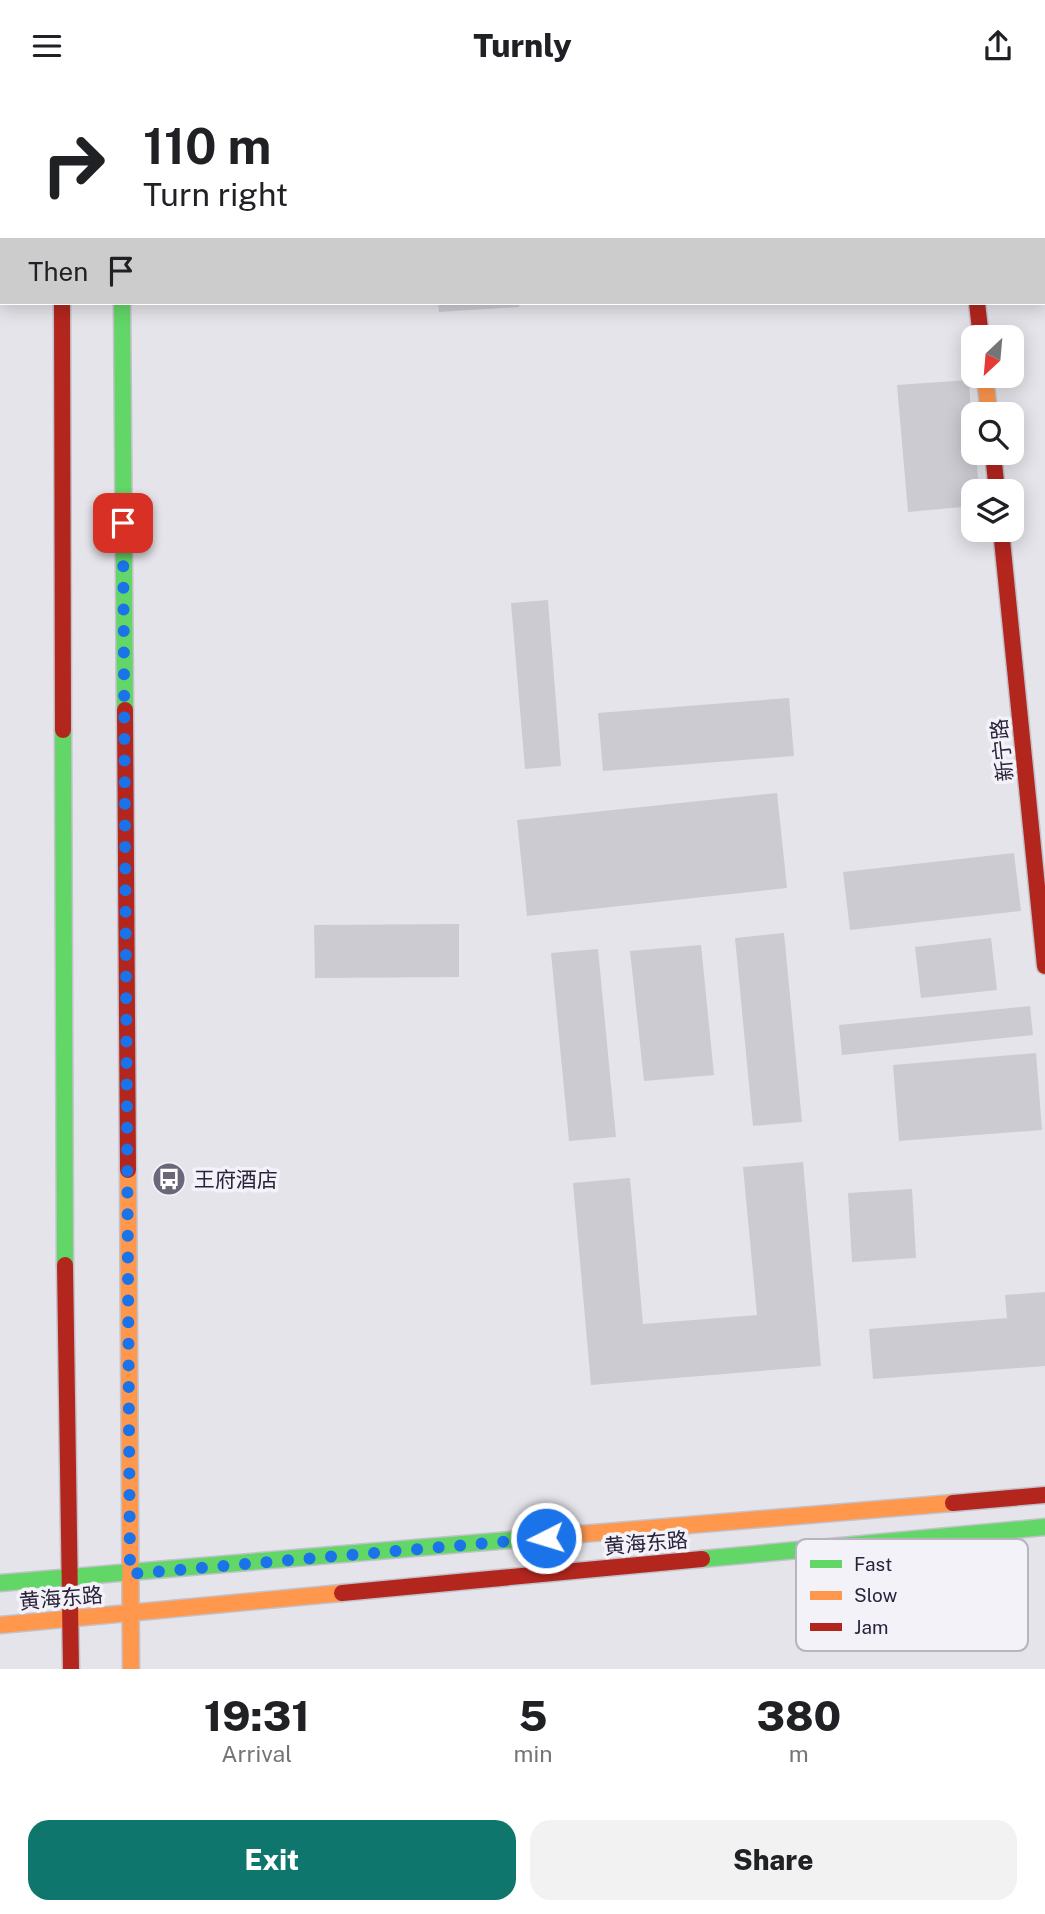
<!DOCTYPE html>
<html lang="en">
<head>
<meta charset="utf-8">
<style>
  :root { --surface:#fff; --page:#f2f2f2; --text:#202124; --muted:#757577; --accent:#0f766e }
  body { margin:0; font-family:"Public Sans","Noto Sans SC",sans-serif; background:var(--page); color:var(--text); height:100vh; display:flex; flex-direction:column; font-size:26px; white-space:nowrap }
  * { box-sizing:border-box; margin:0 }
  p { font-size:23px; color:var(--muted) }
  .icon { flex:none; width:38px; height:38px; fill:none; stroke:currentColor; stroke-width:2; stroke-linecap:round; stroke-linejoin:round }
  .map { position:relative; height:1578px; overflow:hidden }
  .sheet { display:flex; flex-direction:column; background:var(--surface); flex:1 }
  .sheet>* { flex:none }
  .banner { position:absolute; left:0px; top:0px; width:1046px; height:214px; box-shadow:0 4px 18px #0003; background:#fff; color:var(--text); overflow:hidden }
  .needle { width:46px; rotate:206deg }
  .tools { position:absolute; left:961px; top:234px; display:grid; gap:14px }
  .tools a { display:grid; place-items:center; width:63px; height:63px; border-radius:14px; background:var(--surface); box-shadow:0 4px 18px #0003; font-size:35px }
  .pin { position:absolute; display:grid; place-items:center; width:60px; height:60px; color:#fff; margin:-30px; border-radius:14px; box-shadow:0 4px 10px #0006 }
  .me { position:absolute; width:77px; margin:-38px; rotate:265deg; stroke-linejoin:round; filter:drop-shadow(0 0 5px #0008) }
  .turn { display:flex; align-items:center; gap:24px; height:147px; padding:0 28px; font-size:32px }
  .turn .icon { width:91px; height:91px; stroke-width:2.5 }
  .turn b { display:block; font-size:49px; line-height:60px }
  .then { display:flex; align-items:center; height:66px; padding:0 28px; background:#0003; gap:14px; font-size:26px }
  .eta { display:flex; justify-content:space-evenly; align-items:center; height:119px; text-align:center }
  .eta b { font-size:42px; font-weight:800; line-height:49px }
  .primary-button { display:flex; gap:14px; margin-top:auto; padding:14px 28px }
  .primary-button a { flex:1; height:80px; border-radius:21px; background:var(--accent); color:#fff; font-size:28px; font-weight:800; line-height:80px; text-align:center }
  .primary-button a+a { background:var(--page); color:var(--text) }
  header { display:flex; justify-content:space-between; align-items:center; height:91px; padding:0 28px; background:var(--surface); font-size:32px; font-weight:800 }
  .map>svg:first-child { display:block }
  .building { fill:#cbcbd1 }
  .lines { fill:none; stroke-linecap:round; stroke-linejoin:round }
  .fast-casing { stroke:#c3c1c9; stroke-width:19 }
  .slow-casing { stroke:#c3c1c9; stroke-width:19 }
  .jam-casing { stroke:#c3c1c9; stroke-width:19 }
  .fast { stroke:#63d668; stroke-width:16 }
  .slow { stroke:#ff974d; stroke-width:16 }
  .jam { stroke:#b3261e; stroke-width:16 }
  .route { stroke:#1a73e8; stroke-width:12; stroke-dasharray:0 21.6 }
  .labels { text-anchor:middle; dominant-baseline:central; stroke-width:7; stroke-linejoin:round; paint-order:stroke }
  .street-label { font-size:21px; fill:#2b223c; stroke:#f3f2f8 }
  .poi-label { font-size:21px; fill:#2b223c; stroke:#f3f2f8; text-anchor:start }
  .key { fill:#f3f2f8; stroke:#b7b4c0; stroke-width:2 }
  .key-label { font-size:19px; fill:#2b223c }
</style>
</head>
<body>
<header><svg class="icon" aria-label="menu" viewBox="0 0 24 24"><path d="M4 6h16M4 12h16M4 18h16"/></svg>Turnly<svg class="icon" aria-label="share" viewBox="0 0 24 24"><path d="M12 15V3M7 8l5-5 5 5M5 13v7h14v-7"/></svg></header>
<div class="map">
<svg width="1045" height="1578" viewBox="0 0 1045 1578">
  <rect width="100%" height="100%" fill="#e5e4ea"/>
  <!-- building -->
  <path class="building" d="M438 212H519V216L439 221Z
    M969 289 973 362H976L979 401H973V415L908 421 897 294Z
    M548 509 561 675 525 678 511 512Z
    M789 607 794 665 603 680 598 622Z
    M777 702 787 797 527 825 517 729Z
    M1014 762 1021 820 850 839 843 781Z
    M459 833V886L315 887 314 834Z
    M784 842 802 1031 753 1035 735 847Z
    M991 847 997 899 921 907 915 856Z
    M701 854 714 984 644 990 630 860Z
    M598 858 616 1046 569 1050 551 862Z
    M1030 915 1033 944 842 964 839 934Z
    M1036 962 1042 1039 899 1050 893 974Z
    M803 1071 821 1275 591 1294 573 1092 630 1087 643 1233 757 1224 743 1076Z
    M912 1098 916 1167 852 1171 848 1102Z
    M1045 1201V1275L873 1288 869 1238 1007 1227 1005 1204Z"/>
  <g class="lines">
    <defs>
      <path id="fast" d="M120 0V2
        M122 212 125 619
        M63 639 65 1174
        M702 1468 1045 1436
        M0 1492 581 1443"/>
      <path id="slow" d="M985 285 989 324
        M128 1079 131 1578
        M581 1443 953 1412
        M0 1534 342 1502"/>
      <path id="jam" d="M62 0V2
        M955 0V2
        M62 212 63 639
        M977 212 981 247
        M993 362 997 401
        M1001 439 1045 875
        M125 619 128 1079
        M65 1174 71 1578
        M953 1412 1045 1404
        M342 1502 702 1468"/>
    </defs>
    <!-- fast casing -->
    <use href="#fast" class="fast-casing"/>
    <!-- slow casing -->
    <use href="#slow" class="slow-casing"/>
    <!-- jam casing -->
    <use href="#jam" class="jam-casing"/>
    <!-- fast -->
    <use href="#fast" class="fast"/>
    <!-- slow -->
    <use href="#slow" class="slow"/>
    <!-- jam -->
    <use href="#jam" class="jam"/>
  </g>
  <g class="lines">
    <!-- route -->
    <path class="route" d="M123 432 130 1483 546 1447"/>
  </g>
  <!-- icons -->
  <defs>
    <symbol id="bus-disc" viewBox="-11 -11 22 22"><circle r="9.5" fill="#6c6679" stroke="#f3f2f8"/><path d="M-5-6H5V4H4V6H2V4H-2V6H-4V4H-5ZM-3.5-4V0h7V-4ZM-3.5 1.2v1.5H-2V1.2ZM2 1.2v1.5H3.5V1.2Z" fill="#fff"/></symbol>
  </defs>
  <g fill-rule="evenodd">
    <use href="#bus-disc" x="150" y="1069" width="38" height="38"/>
  </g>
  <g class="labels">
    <!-- street labels -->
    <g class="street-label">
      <text transform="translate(1002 659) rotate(-96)">新宁路</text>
      <text transform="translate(646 1452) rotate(-5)">黄海东路</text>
      <text transform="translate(61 1507) rotate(-5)">黄海东路</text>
    </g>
    <!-- poi labels -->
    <g class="poi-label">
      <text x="194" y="1088">王府酒店</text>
    </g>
  </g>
  <!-- legend -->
  <rect x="796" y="1448" width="232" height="112" rx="10" class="key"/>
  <rect x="810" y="1469" width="32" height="8" fill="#63d668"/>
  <rect x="810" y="1500" width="32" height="9" fill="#ff974d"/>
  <rect x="810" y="1532" width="32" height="8" fill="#b3261e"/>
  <g class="key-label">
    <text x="854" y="1480">Fast</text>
    <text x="854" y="1511">Slow</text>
    <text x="854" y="1543">Jam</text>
  </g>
</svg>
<div class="tools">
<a><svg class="needle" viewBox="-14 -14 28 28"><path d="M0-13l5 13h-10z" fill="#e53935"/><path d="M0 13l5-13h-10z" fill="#757577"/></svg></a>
<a><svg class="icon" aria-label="search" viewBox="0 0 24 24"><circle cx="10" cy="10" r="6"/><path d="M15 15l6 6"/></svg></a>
<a><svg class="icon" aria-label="layers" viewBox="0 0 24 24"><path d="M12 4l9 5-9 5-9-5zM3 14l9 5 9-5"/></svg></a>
</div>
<div class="pin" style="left:123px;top:432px;background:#d93025"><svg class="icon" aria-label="arrive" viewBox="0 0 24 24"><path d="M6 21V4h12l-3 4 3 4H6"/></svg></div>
<svg class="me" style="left:546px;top:1447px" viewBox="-20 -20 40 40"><circle r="17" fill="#1a73e8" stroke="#fff" stroke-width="3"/><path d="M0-11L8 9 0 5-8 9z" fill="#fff"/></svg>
<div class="banner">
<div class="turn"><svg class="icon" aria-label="right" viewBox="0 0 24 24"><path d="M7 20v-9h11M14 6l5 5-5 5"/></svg><div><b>110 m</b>Turn right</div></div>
<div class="then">Then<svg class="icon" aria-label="arrive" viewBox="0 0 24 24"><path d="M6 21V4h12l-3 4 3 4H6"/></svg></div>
</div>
</div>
<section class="sheet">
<div class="eta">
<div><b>19:31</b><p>Arrival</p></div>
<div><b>5</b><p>min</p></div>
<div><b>380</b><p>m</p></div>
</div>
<div class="primary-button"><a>Exit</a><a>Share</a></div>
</section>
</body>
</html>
